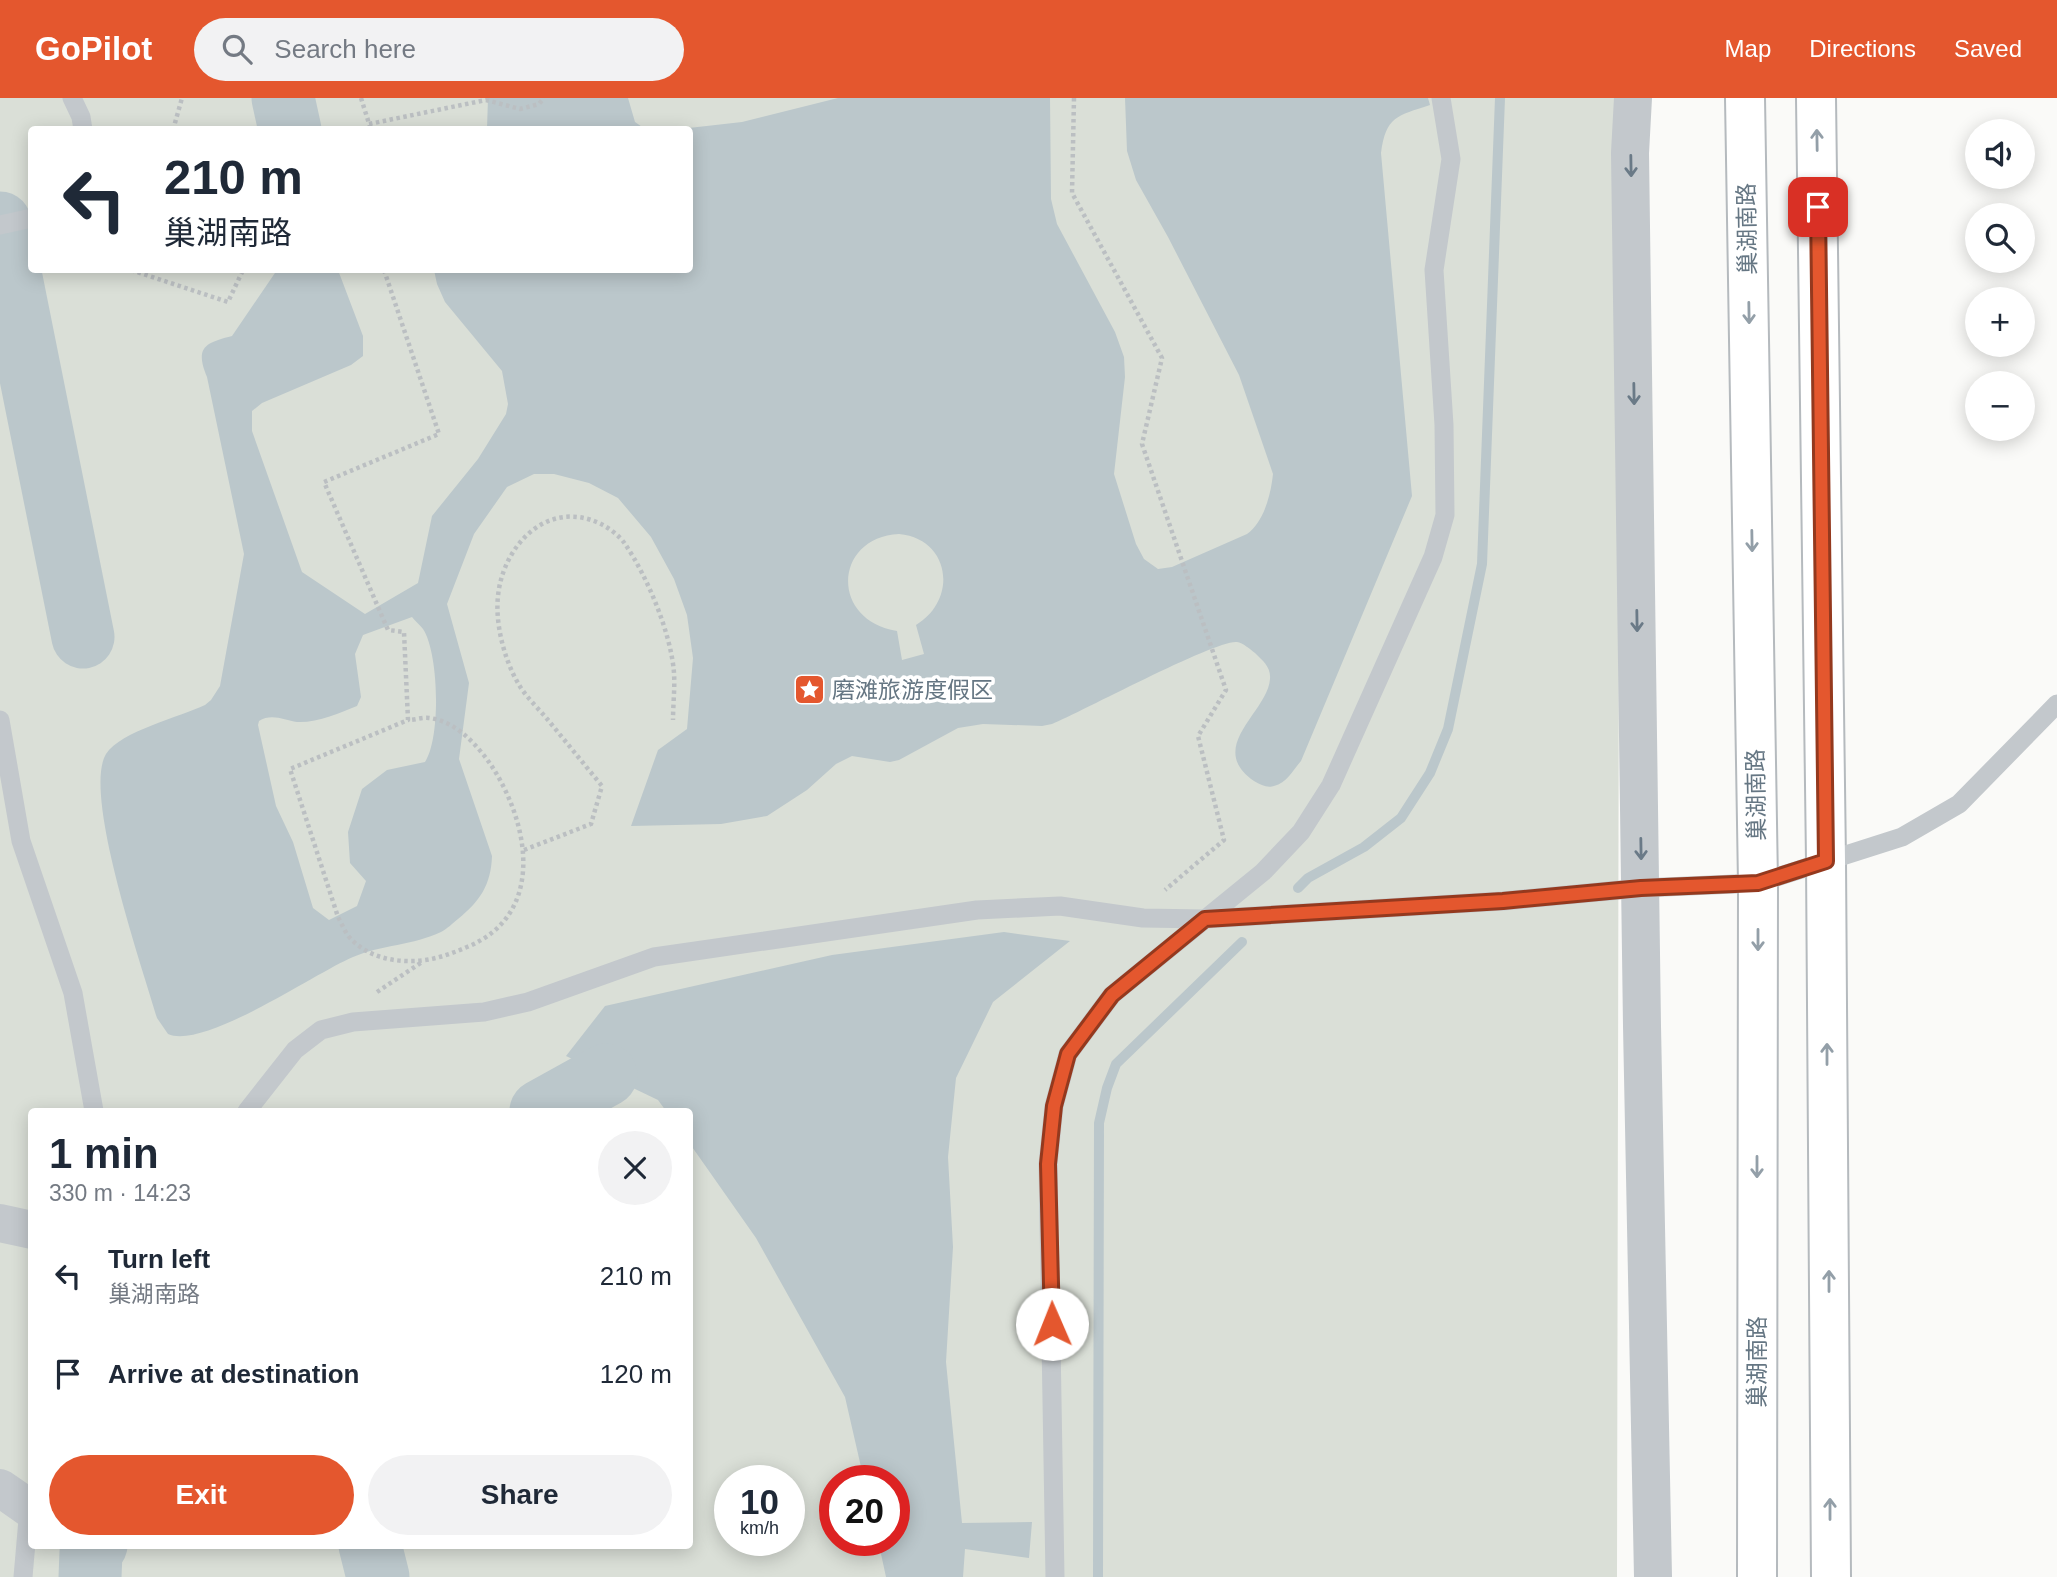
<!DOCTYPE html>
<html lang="en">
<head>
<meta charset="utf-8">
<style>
  :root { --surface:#fff; --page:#f2f2f3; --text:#1f2937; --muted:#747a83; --accent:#e4572e }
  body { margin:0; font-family:Arial,"Noto Sans SC",sans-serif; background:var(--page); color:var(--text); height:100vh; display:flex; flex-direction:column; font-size:26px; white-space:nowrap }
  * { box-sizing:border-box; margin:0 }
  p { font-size:23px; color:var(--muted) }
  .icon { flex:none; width:38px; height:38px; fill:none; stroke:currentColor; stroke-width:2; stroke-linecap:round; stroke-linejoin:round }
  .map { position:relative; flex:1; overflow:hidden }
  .sheet { position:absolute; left:28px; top:1010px; width:665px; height:441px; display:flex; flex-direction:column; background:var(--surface); border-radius:7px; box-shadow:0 4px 18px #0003 }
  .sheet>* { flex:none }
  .top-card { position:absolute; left:28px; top:28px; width:665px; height:147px; border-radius:7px; box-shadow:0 4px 18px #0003; background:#fff; color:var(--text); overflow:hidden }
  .controls { position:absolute; left:1965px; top:21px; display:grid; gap:14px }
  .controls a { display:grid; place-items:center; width:70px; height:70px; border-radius:50%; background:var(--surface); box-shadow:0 4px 18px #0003; font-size:35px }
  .speed { position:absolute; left:714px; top:1367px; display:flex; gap:14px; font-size:35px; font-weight:700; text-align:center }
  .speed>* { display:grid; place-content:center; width:91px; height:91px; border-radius:50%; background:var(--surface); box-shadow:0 4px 18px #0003; line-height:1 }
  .speed small { font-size:18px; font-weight:400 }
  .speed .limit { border:10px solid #d22; background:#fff; color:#111 }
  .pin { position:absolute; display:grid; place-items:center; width:60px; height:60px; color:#fff; margin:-30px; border-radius:14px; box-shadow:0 4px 10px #0006 }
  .me { position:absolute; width:77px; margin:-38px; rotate:359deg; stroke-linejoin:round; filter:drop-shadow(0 0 5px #0008) }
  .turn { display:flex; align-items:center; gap:24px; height:147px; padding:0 21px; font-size:32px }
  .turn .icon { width:91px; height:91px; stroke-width:2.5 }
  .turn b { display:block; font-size:49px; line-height:60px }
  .round { display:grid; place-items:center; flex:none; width:74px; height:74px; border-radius:37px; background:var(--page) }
  .head { display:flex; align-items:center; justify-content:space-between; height:119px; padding:0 21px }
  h1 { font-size:42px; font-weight:800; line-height:52px }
  .action { display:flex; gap:14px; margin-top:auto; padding:14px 21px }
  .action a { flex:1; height:80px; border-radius:42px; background:var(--accent); color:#fff; font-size:28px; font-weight:800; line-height:80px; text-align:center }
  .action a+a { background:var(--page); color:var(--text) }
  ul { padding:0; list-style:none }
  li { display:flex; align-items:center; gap:21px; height:98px; padding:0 21px }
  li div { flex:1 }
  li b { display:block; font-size:26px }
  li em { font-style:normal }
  header { display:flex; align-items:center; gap:42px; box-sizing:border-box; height:98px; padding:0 35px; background:var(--accent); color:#fff }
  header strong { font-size:33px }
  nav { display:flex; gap:38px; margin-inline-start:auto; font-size:24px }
  .search { width:490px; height:63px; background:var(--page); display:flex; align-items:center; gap:18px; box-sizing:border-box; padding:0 24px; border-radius:38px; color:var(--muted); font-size:26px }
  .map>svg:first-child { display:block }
  .green { fill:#dadfd7; fill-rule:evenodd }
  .water { fill:#bbc7cb; fill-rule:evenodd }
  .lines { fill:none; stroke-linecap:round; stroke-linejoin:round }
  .stream { stroke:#bbc7cb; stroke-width:10 }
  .river { stroke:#bbc7cb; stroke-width:63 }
  .primary-casing { stroke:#b5babe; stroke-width:42 }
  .path { stroke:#bbbfc2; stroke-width:4.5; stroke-dasharray:3.5 3.5; stroke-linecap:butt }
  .lane { stroke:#c3c8cc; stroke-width:19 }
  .street { stroke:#c3c8cc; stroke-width:38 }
  .primary { stroke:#fff; stroke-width:38 }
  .oneway { stroke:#939fa8 }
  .oneway2 { stroke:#6a7a87 }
  .route-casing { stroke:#94391e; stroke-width:18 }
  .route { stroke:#e4572e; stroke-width:12 }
  .labels { text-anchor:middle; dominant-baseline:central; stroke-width:7; stroke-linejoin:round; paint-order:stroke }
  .street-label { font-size:23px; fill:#657683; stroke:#fff }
  .poi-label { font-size:23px; fill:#657683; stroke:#fff; text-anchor:start }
</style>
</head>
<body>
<header>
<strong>GoPilot</strong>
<div class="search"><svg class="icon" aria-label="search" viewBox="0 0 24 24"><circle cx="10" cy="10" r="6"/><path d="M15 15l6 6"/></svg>Search here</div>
<nav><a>Map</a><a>Directions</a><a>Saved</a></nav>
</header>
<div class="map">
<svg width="2057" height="1479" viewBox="0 0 2057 1479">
  <rect width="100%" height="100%" fill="#fafaf8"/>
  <!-- green -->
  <path class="green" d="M0 0H1620L1617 1479H0ZM32 32H690V172H32ZM32 1013H690V1447H32ZM730 1382H789V1442H730ZM835 1382H894V1442H835Z"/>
  <!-- water -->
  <path class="water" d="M488 0H628L635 24 645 31H487Z
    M838 0H1050L1051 101 1057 126 1115 234 1124 259 1125 279 1114 376 1136 446 1144 461 1158 471 1172 469 1247 436C1264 424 1271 396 1273 376L1239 277 1168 139 1136 82 1127 53 1125 0H1428L1430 7C1397 18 1386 18 1381 55L1412 398 1301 663C1293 672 1287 685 1274 688 1267 690 1261 687 1254 683 1205 649 1268 614 1270 581 1271 569 1263 563 1255 555 1250 551 1243 545 1237 544 1217 541 1081 614 1052 626L1042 628 983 626 958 630 899 662 890 664 852 658 836 666 807 692 767 718 721 726 631 728 658 652 687 631 693 560 687 517 674 481 651 439 618 400 589 385 554 376H534L507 389 474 436 447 506 469 585 459 661 492 758C491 787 480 803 458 821 453 825 447 831 441 834 414 847 381 847 353 859 315 875 204 952 168 936L157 920C143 871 82 696 106 656 121 633 180 619 205 607L211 602 220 588 244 456 207 279C195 250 204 245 232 238L277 172H338L363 238V258L351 267 262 305 252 313V333L302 474 365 516 418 485 432 418 478 361 506 316 508 306 502 273 445 204 437 186 434 172H690V32L680 31 742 24ZM899 436C951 441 958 502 916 527L924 556 902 562 897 533C829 522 834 439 899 436ZM412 519C415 523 420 527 423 531 439 555 441 640 425 664L387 672 362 691 348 734 350 765 366 783 357 808 329 822 313 810 293 744 276 708 258 627 259 623C271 615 285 622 297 624 317 625 340 615 357 608L361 599 355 556 363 537Z
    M1004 834 1070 843 993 904 956 980 948 1059 953 1149 946 1264 962 1425 1032 1424 1029 1460 965 1451 963 1479H886L878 1442H894V1382H864L845 1299 756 1140 690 1046V1013H666L658 1002 566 958 605 908 832 857Z"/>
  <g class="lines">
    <!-- stream -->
    <path class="stream" d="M1298 790 1308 780 1364 749 1401 720 1430 675 1448 631 1482 466 1500 0
      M1098 1479 1099 1025 1107 990 1116 966 1242 844"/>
    <!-- river -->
    <path class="river" d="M283 0 290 32
      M0 125 83 539
      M541 1013 606 977
      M370 1447 378 1479
      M90 1479 91 1454 96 1447"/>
    <defs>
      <path id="primary" d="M1745 0 1758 785 1757 1479
        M1816 0 1826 763 1831 1479"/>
    </defs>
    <!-- primary casing -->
    <use href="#primary" class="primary-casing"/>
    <!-- path -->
    <path class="path" d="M361 0 371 32
      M1074 0 1072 95 1162 260 1142 346 1226 592 1198 638 1224 742 1165 792
      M369 26 486 2 520 11 539 6 544 0
      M173 32 182 0
      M131 172 228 204 243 172
      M384 172 439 336 324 384 388 532 404 534 408 622 290 671 338 819C342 826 346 837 352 842 369 859 393 864 416 863 434 862 451 856 467 849 546 817 530 726 491 667 477 647 456 623 429 620 423 619 415 622 408 622
      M524 752 591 726 602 688C584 666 566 644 548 622 538 610 525 598 518 585 504 561 495 525 498 498 503 447 548 400 601 426 609 430 620 438 625 446 647 478 671 535 674 575 675 590 673 607 673 622
      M377 894 422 864"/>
    <!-- lane -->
    <path class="lane" d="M72 0 81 19 83 32
      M0 127 32 120
      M0 622 21 743 73 895 94 1013
      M247 1013 295 952 321 932 353 924 484 914 528 904 654 859 977 812 1060 808 1143 820 1205 821 1503 803 1641 790 1758 785 1902 739 1959 706 2057 606
      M23 1479 29 1410 32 1405
      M1055 1479 1048 1066 1054 1008 1068 956 1112 897 1263 774 1301 734 1331 687 1433 459 1445 417 1444 327 1434 172 1451 61 1441 0"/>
    <!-- street -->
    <path class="street" d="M1633 0 1630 55 1642 928 1653 1479
      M0 1125 32 1132
      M0 1390 29 1410"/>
    <!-- primary -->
    <use href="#primary" class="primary"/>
  </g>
  <!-- one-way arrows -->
  <defs><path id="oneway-shaft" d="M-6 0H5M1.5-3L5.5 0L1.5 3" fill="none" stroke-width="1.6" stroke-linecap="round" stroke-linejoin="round" transform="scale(1.75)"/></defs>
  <g class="oneway">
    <use href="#oneway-shaft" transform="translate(1817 42) rotate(-91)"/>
    <use href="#oneway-shaft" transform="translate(1749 215) rotate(89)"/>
    <use href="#oneway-shaft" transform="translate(1752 443) rotate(89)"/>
    <use href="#oneway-shaft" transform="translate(1758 842) rotate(90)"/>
    <use href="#oneway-shaft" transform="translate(1827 956) rotate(-90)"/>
    <use href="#oneway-shaft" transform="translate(1757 1069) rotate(90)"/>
    <use href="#oneway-shaft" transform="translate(1829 1183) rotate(-90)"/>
    <use href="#oneway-shaft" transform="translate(1830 1411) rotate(-90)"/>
  </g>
  <g class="oneway2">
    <use href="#oneway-shaft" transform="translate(1631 68) rotate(89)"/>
    <use href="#oneway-shaft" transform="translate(1634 296) rotate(89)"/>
    <use href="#oneway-shaft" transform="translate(1637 523) rotate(89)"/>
    <use href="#oneway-shaft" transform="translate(1641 751) rotate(89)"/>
  </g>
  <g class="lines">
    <defs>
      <path id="route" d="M1052 1226 1048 1066 1054 1008 1068 956 1112 897 1205 821 1503 803 1641 790 1758 785 1826 763 1818 109"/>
    </defs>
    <!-- route casing -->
    <use href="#route" class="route-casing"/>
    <!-- route -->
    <use href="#route" class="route"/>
  </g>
  <!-- icons -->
  <defs>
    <symbol id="sight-square" viewBox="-11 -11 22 22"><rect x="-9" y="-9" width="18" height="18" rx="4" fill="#e4572e" stroke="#fff"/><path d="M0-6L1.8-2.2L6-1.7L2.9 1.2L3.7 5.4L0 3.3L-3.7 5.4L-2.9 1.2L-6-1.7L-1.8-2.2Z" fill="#fff"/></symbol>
  </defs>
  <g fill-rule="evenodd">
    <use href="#sight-square" x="792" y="574" width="35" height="35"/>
  </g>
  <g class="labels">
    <!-- street labels -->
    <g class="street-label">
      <text transform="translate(1747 131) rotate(-91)">巢湖南路</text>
      <text transform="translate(1756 697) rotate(-91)">巢湖南路</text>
      <text transform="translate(1757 1264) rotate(-90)">巢湖南路</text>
    </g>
    <!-- poi labels -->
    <g class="poi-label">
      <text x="832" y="592">磨滩旅游度假区</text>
    </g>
  </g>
</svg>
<div class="controls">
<a><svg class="icon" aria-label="sound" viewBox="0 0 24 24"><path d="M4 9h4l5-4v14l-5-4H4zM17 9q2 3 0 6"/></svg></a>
<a><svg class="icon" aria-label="search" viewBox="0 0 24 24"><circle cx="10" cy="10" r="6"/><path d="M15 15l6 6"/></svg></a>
<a>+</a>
<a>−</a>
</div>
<div class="speed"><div>10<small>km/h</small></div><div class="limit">20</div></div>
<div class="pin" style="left:1818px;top:109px;background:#d93025"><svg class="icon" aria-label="arrive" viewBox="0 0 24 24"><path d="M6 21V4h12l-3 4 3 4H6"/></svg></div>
<svg class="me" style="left:1052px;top:1226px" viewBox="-20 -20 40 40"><circle r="19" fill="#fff"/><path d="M0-13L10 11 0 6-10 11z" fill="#e4572e"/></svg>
<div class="top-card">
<div class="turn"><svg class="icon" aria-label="left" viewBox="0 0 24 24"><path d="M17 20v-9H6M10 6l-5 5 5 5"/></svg><div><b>210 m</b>巢湖南路</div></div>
</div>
<section class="sheet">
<div class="head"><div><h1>1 min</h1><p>330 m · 14:23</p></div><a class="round"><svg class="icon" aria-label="close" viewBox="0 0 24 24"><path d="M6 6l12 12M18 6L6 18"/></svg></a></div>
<ul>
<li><svg class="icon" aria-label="left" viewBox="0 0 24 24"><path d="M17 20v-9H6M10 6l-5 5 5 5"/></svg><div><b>Turn left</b><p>巢湖南路</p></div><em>210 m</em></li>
<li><svg class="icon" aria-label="arrive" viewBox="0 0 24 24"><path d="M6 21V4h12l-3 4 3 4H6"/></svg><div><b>Arrive at destination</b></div><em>120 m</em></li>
</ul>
<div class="action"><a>Exit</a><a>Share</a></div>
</section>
</div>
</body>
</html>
